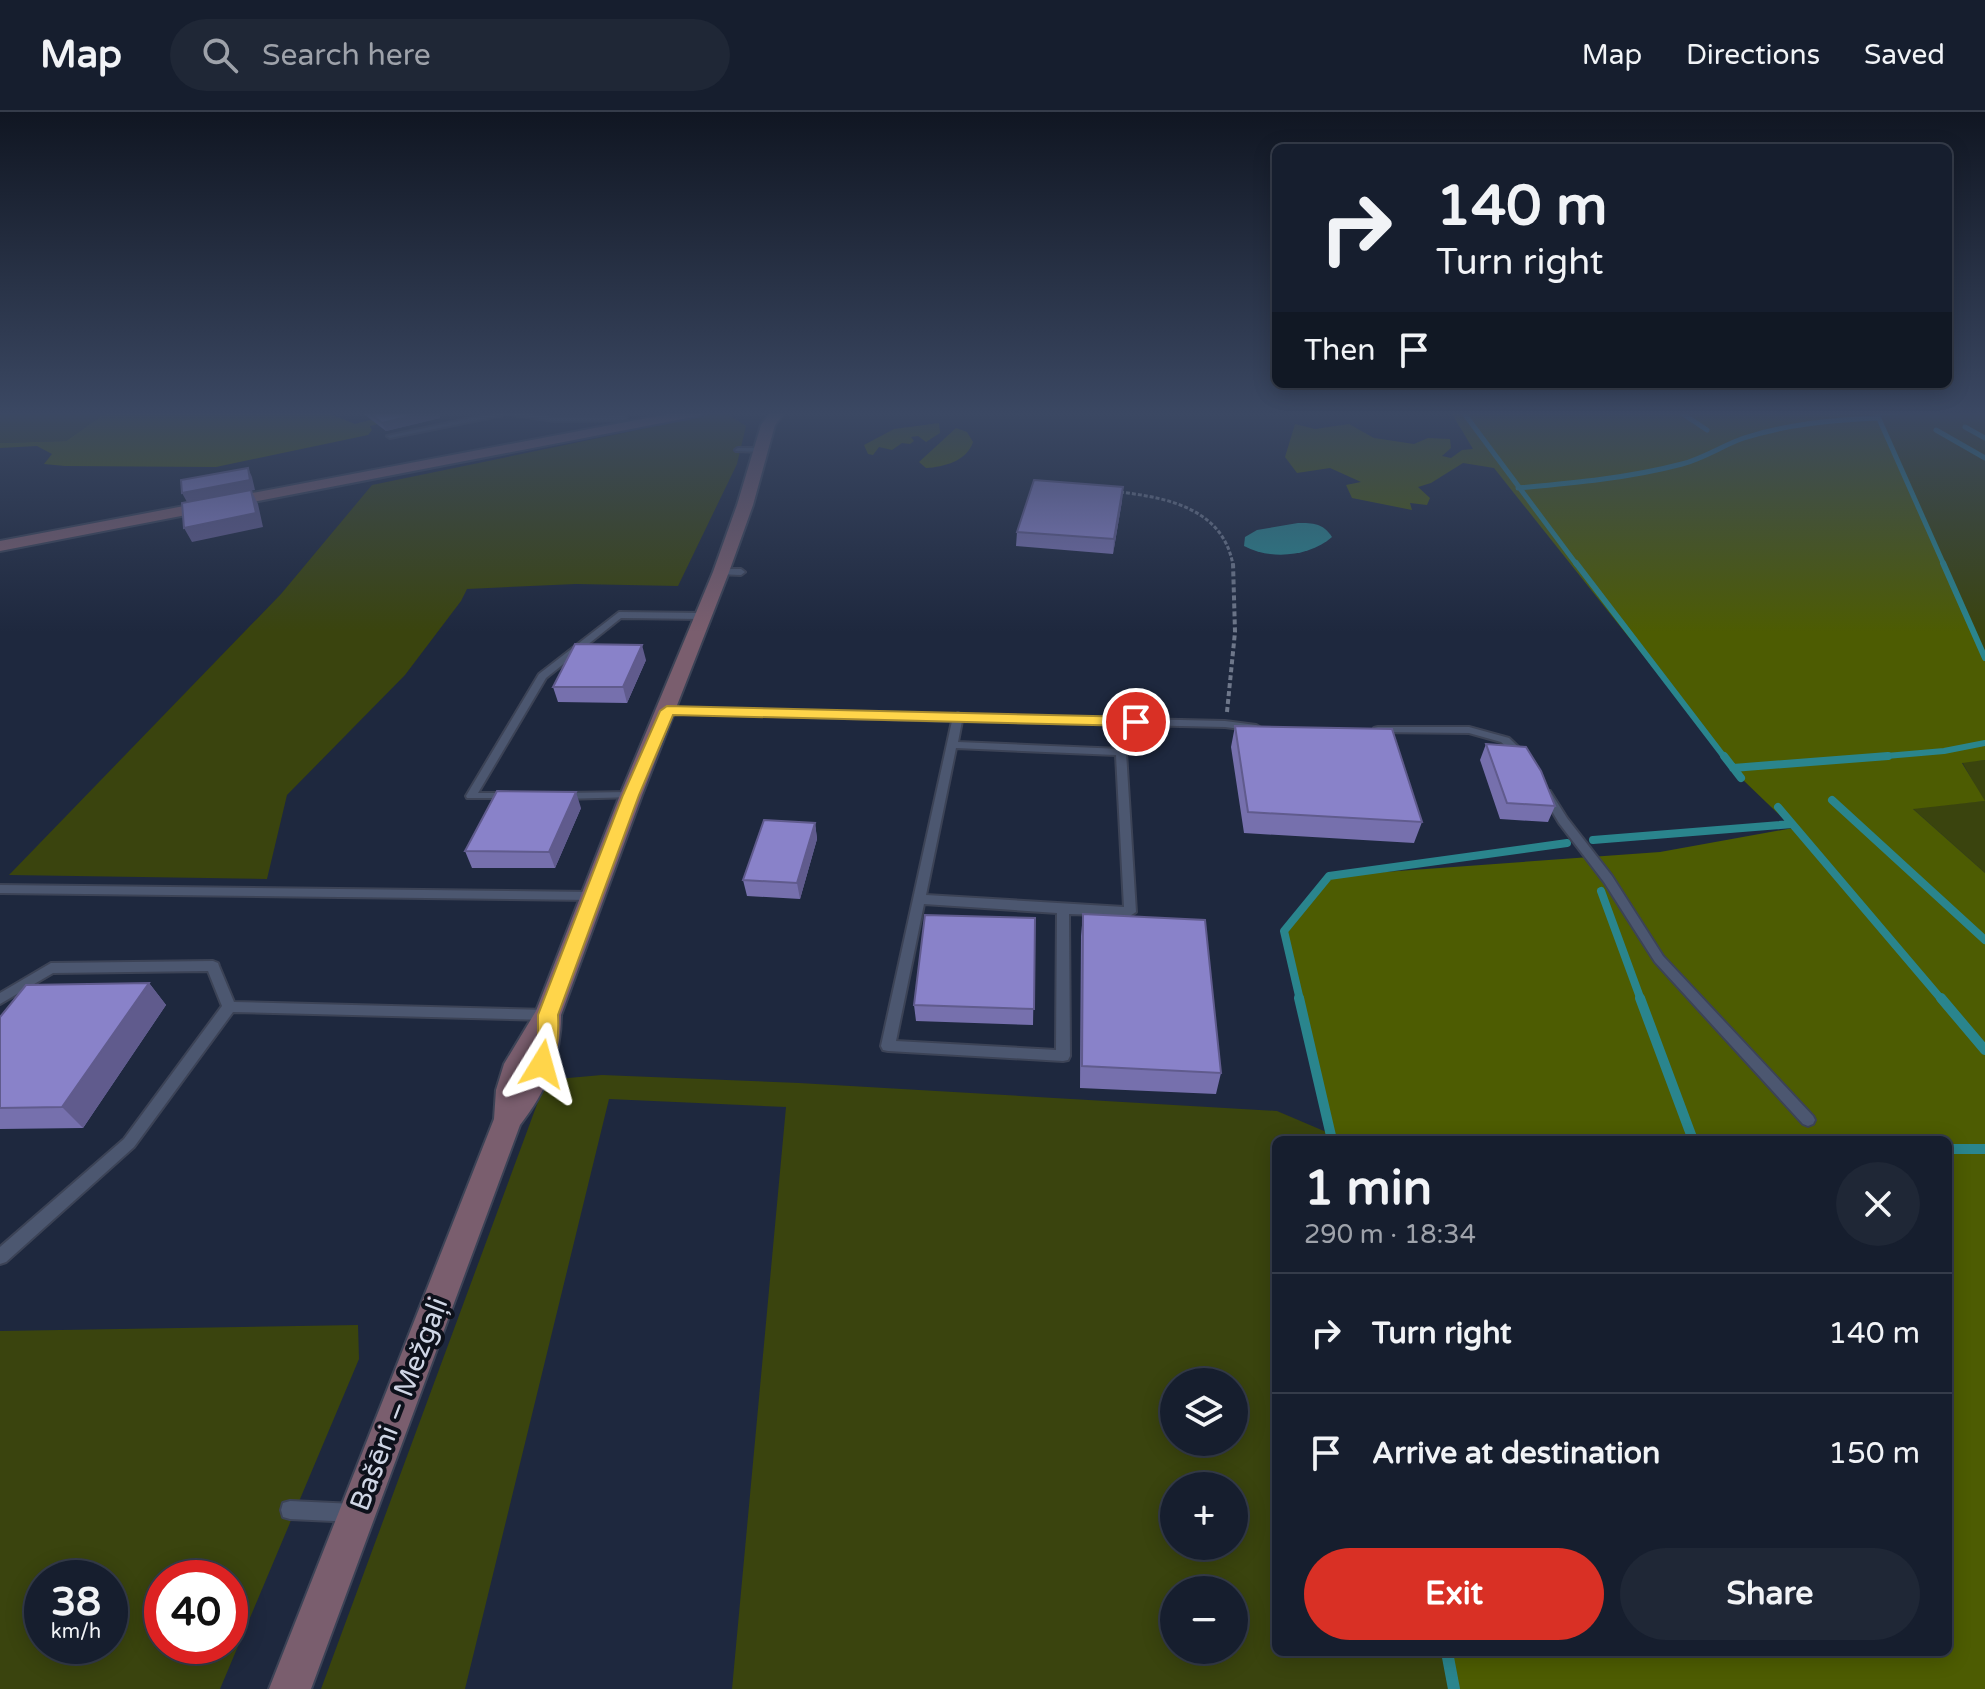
<!DOCTYPE html>
<html lang="en">
<head>
<meta charset="utf-8">
<style>
  :root { --surface:#161e2e; --page:#1f2736; --text:#f1f3f6; --muted:#9ea2aa; --line:#353c4a; --accent:#d93025 }
  body { margin:0; font-family:"Varela Round",sans-serif; background:var(--page); color:var(--text); height:100vh; display:flex; flex-direction:column; font-size:30px; white-space:nowrap }
  * { box-sizing:border-box; margin:0 }
  p { font-size:26px; color:var(--muted) }
  .icon { flex:none; width:44px; height:44px; fill:none; stroke:currentColor; stroke-width:2; stroke-linecap:round; stroke-linejoin:round }
  .map { position:relative; flex:1; overflow:hidden }
  .side { position:absolute; left:1272px; top:1024px; width:680px; height:520px; display:flex; flex-direction:column; background:var(--surface); border-radius:12px; box-shadow:0 4px 20px #0003,0 0 0 2px var(--line) }
  .side>* { flex:none }
  .top-card { position:absolute; left:1272px; top:32px; width:680px; height:244px; border-radius:12px; box-shadow:0 4px 20px #0003,0 0 0 2px var(--line); background:#161e2e; color:var(--text); overflow:hidden }
  .buttons { position:absolute; left:1160px; top:1256px; display:grid; gap:16px }
  .buttons a { display:grid; place-items:center; width:88px; height:88px; border-radius:50%; background:var(--surface); box-shadow:0 4px 20px #0003,0 0 0 2px var(--line); font-size:40px }
  .speed { position:absolute; left:24px; top:1448px; display:flex; gap:16px; font-size:40px; font-weight:700; text-align:center }
  .speed>* { display:grid; place-content:center; width:104px; height:104px; border-radius:50%; background:var(--surface); box-shadow:0 4px 20px #0003,0 0 0 2px var(--line); line-height:1 }
  .speed small { font-size:20px; font-weight:400 }
  .speed .limit { border:12px solid #d22; background:#fff; color:#111 }
  .pin { position:absolute; display:grid; place-items:center; width:68px; height:68px; color:#fff; margin:-34px; border:4px solid #fff; border-radius:50%; box-shadow:0 2px 8px #0007 }
  .me { position:absolute; width:88px; margin:-44px; rotate:8deg; stroke-linejoin:round; filter:drop-shadow(0 0 6px #0008) }
  .turn { display:flex; align-items:center; gap:28px; height:168px; padding:0 32px; font-size:36px }
  .turn .icon { width:104px; height:104px; stroke-width:2.5 }
  .turn b { display:block; font-size:56px; line-height:68px }
  .then { display:flex; align-items:center; height:76px; padding:0 32px; background:#0003; gap:16px; font-size:30px }
  .round { display:grid; place-items:center; flex:none; width:84px; height:84px; border-radius:42px; background:var(--page) }
  .head { display:flex; align-items:center; justify-content:space-between; height:136px; padding:0 32px }
  h1 { font-size:48px; font-weight:700; line-height:60px }
  .button { display:flex; gap:16px; margin-top:auto; padding:16px 32px }
  .button a { flex:1; height:92px; border-radius:48px; background:var(--accent); color:#fff; font-size:32px; font-weight:700; line-height:92px; text-align:center }
  .button a+a { background:var(--page); color:var(--text) }
  ul { padding:0; list-style:none }
  li { display:flex; align-items:center; gap:24px; height:120px; padding:0 32px; border-top:2px solid var(--line) }
  li div { flex:1 }
  li b { display:block; font-size:30px }
  li em { font-style:normal }
  header { display:flex; align-items:center; gap:48px; box-sizing:border-box; height:112px; padding:0 40px; background:var(--surface); border-bottom:2px solid var(--line) }
  header strong { font-size:38px }
  nav { display:flex; gap:44px; margin-inline-start:auto; font-size:28px }
  .search { width:560px; height:72px; background:var(--page); display:flex; align-items:center; gap:20px; box-sizing:border-box; padding:0 28px; border-radius:44px; color:var(--muted); font-size:30px }
  .map>svg:first-child { display:block }
  .green { fill:#3a440e; fill-rule:evenodd }
  .forest { fill:#4d5c02 }
  .water { fill:#2a858d }
  .lines { fill:none; stroke-linecap:round; stroke-linejoin:round }
  .stream-far4 { stroke:#2a858d; stroke-width:5 }
  .stream-far3 { stroke:#2a858d; stroke-width:6 }
  .stream-far2 { stroke:#2a858d; stroke-width:8 }
  .stream-far1 { stroke:#2a858d; stroke-width:10 }
  .stream { stroke:#2a858d; stroke-width:12 }
  .lane-casing { stroke:#3c4356; stroke-width:4 }
  .secondary-casing { stroke:#3c4356; stroke-width:4 }
  .path-far1 { stroke:#6e778a; stroke-width:3; stroke-dasharray:4 2; stroke-linecap:butt }
  .path { stroke:#6e778a; stroke-width:4; stroke-dasharray:5 3; stroke-linecap:butt }
  .lane { fill:#4c5770; fill-rule:evenodd }
  .secondary { fill:#7a5e6e; fill-rule:evenodd }
  .wall { fill:#7670ad }
  .shaded-wall { fill:#605b8d }
  .building { fill:#8982c9; stroke:#605b8d; stroke-width:2 }
  .route { fill:#ffd54a; stroke:#a68a30; stroke-width:2 }
  .labels { text-anchor:middle; dominant-baseline:central; stroke-width:8; stroke-linejoin:round; paint-order:stroke }
  .near-street-label { font-size:28px; fill:#cfd6e5; stroke:#0d111b }
</style>
</head>
<body>
<header>
<strong>Map</strong>
<div class="search"><svg class="icon" aria-label="search" viewBox="0 0 24 24"><circle cx="10" cy="10" r="6"/><path d="M15 15l6 6"/></svg>Search here</div>
<nav><a>Map</a><a>Directions</a><a>Saved</a></nav>
</header>
<div class="map">
<svg width="1985" height="1577" viewBox="0 0 1985 1577">
  <rect width="100%" height="100%" fill="#1e283e"/>
  <!-- green -->
  <path class="green" d="M0 300H107L66 329 0 331Z
    M724 300 746 314 737 352 678 474 576 472 467 477 461 489 405 563 287 683 267 767 9 763 281 482 372 373Z
    M1985 300V546L1876 301Z
    M1985 648V761L1912 696 1984 689 1962 650Z
    M602 963 799 971 1277 999 1331 1022 1332 1028H1276V1540H1445L1453 1577H732L786 995 609 987 465 1577H321L546 968ZM1174 1270H1234V1330H1174ZM1174 1374H1234V1434H1174ZM1174 1478H1234V1538H1174Z
    M358 1213 359 1247 220 1577H0V1219ZM42 1466H110V1534H42ZM162 1466H230V1534H162Z"/>
  <!-- forest -->
  <path class="forest" d="M107 300H325L355 312 376 306 429 300 370 314 372 318 368 323 216 355 65 354 44 352 52 342 37 334 0 336V331L66 329Z
    M1451 300H1897L1876 301 1985 547V648L1962 651 1985 689 1913 697 1985 761V1577H1454L1447 1540H1948V1028H1332L1284 819 1329 764 1660 740 1793 716 1741 666 1494 356 1463 351 1431 371 1418 375 1430 386 1427 393 1410 391 1412 398 1352 386 1346 373 1361 370 1330 356 1297 361 1285 345 1295 312 1315 317 1349 312 1374 326 1414 332 1428 326 1450 327 1451 336 1442 344 1451 346 1462 338 1473 337Z
    M939 311 940 321 926 330 918 324 911 325 914 329 910 332 902 331 892 338 879 335 873 343 868 342 864 333 894 317Z
    M956 316 967 320 973 330C967 349 944 355 926 356L919 350Z"/>
  <!-- water -->
  <path class="water" d="M1298 411C1313 411 1323 411 1332 425 1309 445 1270 448 1244 434L1245 425 1257 418Z"/>
  <g class="lines">
    <!-- stream-far4 -->
    <path class="stream-far4" d="M1463 300 1577 453
      M1680 300 1707 318
      M1876 300 1944 453
      M1876 301 1897 300
      M1965 315 1985 326
      M1936 318 1985 346
      M1518 376C1573 371 1629 366 1682 352 1705 346 1723 333 1744 326 1787 312 1833 308 1878 306"/>
    <!-- stream-far3 -->
    <path class="stream-far3" d="M1576 451 1725 646
      M1943 451 1985 546
      M1863 646 1944 639 1985 631"/>
    <!-- stream-far2 -->
    <path class="stream-far2" d="M1724 644 1741 666
      M1733 656 1888 644
      M1832 688 1985 828
      M1778 695 1942 888
      M1593 728 1792 712
      M1601 779 1641 888
      M1300 888 1284 819 1329 764 1567 731"/>
    <!-- stream-far1 -->
    <path class="stream-far1" d="M1299 886 1332 1028
      M1640 886 1693 1028
      M1941 886 1985 938
      M1948 1037H1985"/>
    <!-- stream -->
    <path class="stream" d="M1447 1540 1454 1577"/>
    <defs>
      <path id="lane" d="M500 300H519L554 305 624 304 627 306 624 308 554 309 508 302 390 326 387 324Z
        M738 336H761L764 338 761 340 736 339 735 338Z
        M721 457H741L745 460 741 463 718 462 717 460Z
        M619 500 704 501 708 504 704 507 621 506 546 566 478 681H508L512 682 513 684 512 686H467L466 684 539 562Z
        M667 596 954 603 958 601 962 603 1225 609 1256 613 1261 616 1256 619 1225 615 962 609 958 630 1121 637 1126 640 1136 800 1130 804 1069 802 1070 944 1068 948 1063 949 888 939 883 938 881 934 952 609 664 601 662 599ZM956 636 1116 643 1124 795 926 783ZM924 792 1057 801 1056 938 896 929Z
        M1378 615H1469L1509 626 1529 645 1528 647H1520L1501 630 1469 621 1374 620V616Z
        M1546 678 1550 679 1567 706 1612 764 1663 844 1813 1004 1815 1008 1813 1012 1808 1014 1803 1012 1655 850 1604 770 1559 711 1541 681Z
        M631 680 635 681 636 683 635 685 562 687 557 684 562 681Z
        M0 773 592 780 598 784 592 788 0 781Z
        M213 849 218 851 219 854 234 890 548 898 553 899 555 903 553 907 548 908 233 900 134 1035 6 1150 0 1152V1135L124 1027 222 894 208 859 53 861 0 892V881L51 851Z
        M290 1389 355 1392 362 1394 364 1401 362 1408 355 1410 290 1407 283 1405 281 1398 283 1391Z"/>
      <path id="secondary" d="M679 300H705L698 304 0 439V429Z
        M771 300H785L775 313 753 393 729 460 642 683 561 903C561 945 546 980 520 1013L311 1577H269L494 1007 496 978 504 952 536 899 620 683 713 460 737 393 761 313Z"/>
    </defs>
    <!-- lane casing -->
    <use href="#lane" class="lane-casing"/>
    <!-- secondary casing -->
    <use href="#secondary" class="secondary-casing"/>
    <!-- path-far1 -->
    <path class="path-far1" d="M1120 380C1169 386 1223 397 1233 453"/>
    <!-- path -->
    <path class="path" d="M1227 600 1235 520 1233 451"/>
    <!-- lane -->
    <use href="#lane" class="lane"/>
    <!-- secondary -->
    <use href="#secondary" class="secondary"/>
  </g>
  <!-- wall -->
  <path class="wall" d="M361 300H438L440 306 386 319Z
    M1123 375 1122 389 1113 442 1016 434 1017 420Z
    M646 548 627 591 558 590 553 575Z
    M1235 614 1422 710 1414 731 1244 721 1231 635Z
    M1486 632 1555 694 1548 710 1500 707 1480 648Z
    M581 696 555 756H472L465 739Z
    M815 711 817 727 800 787 747 784 743 768Z
    M1083 802 1221 961 1216 982 1080 976 1081 824Z
    M1035 806 1033 913 916 909 914 893Z
    M149 871 166 893 83 1016 0 1017V905Z"/>
  <!-- shaded-wall -->
  <path class="shaded-wall" d="M427 300H438L440 306 386 319 382 311Z
    M248 356 252 365 255 378 187 390 182 381Z
    M1123 375 1122 389 1113 442 1114 427Z
    M251 378 258 392 263 415 192 430 184 416Z
    M642 533 646 548 627 591 623 575Z
    M576 680 581 696 555 756 549 740Z
    M815 711 817 727 800 787 797 771Z
    M149 871 166 893 83 1016 62 995Z"/>
  <!-- building -->
  <path class="building" d="M368 300H427L382 311Z
    M248 356 250 368 182 381 181 368Z
    M1034 368 1123 375 1114 427 1017 420Z
    M251 378 256 401 184 416 182 391Z
    M575 532 642 533 623 575H553Z
    M1235 614 1392 617 1422 710 1248 700Z
    M1486 632 1526 635 1541 659 1555 694 1507 691Z
    M497 679 576 680 549 740 465 739Z
    M764 708 815 711 797 771 743 768Z
    M1083 802 1205 808 1221 961 1082 954Z
    M925 803 1035 806 1034 897 914 893Z
    M149 871 62 995 0 996V905L26 873Z"/>
  <!-- sky -->
  <linearGradient id="sky" x2="0" y2="1"><stop stop-color="#101622"/><stop offset="0.58" stop-color="#3b4863"/><stop offset="1" stop-color="#3b4863" stop-opacity="0"/></linearGradient>
  <rect width="1985" height="520" fill="url(#sky)"/>
  <!-- route -->
  <path class="route" d="M667 594 1136 605 1143 610 1136 614 673 603 639 683 558 903C559 922 558 941 550 958L542 960 535 958 532 952 538 925V903L623 683 660 599Z"/>
  <g class="labels">
    <!-- near-street labels -->
    <g class="near-street-label">
      <text transform="translate(399 1292) rotate(-69)">Bašēni – Mežgaļi</text>
    </g>
  </g>
</svg>
<div class="buttons">
<a><svg class="icon" aria-label="layers" viewBox="0 0 24 24"><path d="M12 4l9 5-9 5-9-5zM3 14l9 5 9-5"/></svg></a>
<a>+</a>
<a>−</a>
</div>
<div class="speed"><div>38<small>km/h</small></div><div class="limit">40</div></div>
<div class="pin" style="left:1136px;top:610px;background:#d93025"><svg class="icon" aria-label="arrive" viewBox="0 0 24 24"><path d="M6 21V4h12l-3 4 3 4H6"/></svg></div>
<svg class="me" style="left:542px;top:952px" viewBox="-20 -20 40 40"><path d="M0-17L14 15 0 8-14 15z" fill="#ffd54a" stroke="#fff" stroke-width="4"/></svg>
<div class="top-card">
<div class="turn"><svg class="icon" aria-label="right" viewBox="0 0 24 24"><path d="M7 20v-9h11M14 6l5 5-5 5"/></svg><div><b>140 m</b>Turn right</div></div>
<div class="then">Then<svg class="icon" aria-label="arrive" viewBox="0 0 24 24"><path d="M6 21V4h12l-3 4 3 4H6"/></svg></div>
</div>
<section class="side">
<div class="head"><div><h1>1 min</h1><p>290 m · 18:34</p></div><a class="round"><svg class="icon" aria-label="close" viewBox="0 0 24 24"><path d="M6 6l12 12M18 6L6 18"/></svg></a></div>
<ul>
<li><svg class="icon" aria-label="right" viewBox="0 0 24 24"><path d="M7 20v-9h11M14 6l5 5-5 5"/></svg><div><b>Turn right</b></div><em>140 m</em></li>
<li><svg class="icon" aria-label="arrive" viewBox="0 0 24 24"><path d="M6 21V4h12l-3 4 3 4H6"/></svg><div><b>Arrive at destination</b></div><em>150 m</em></li>
</ul>
<div class="button"><a>Exit</a><a>Share</a></div>
</section>
</div>
</body>
</html>
